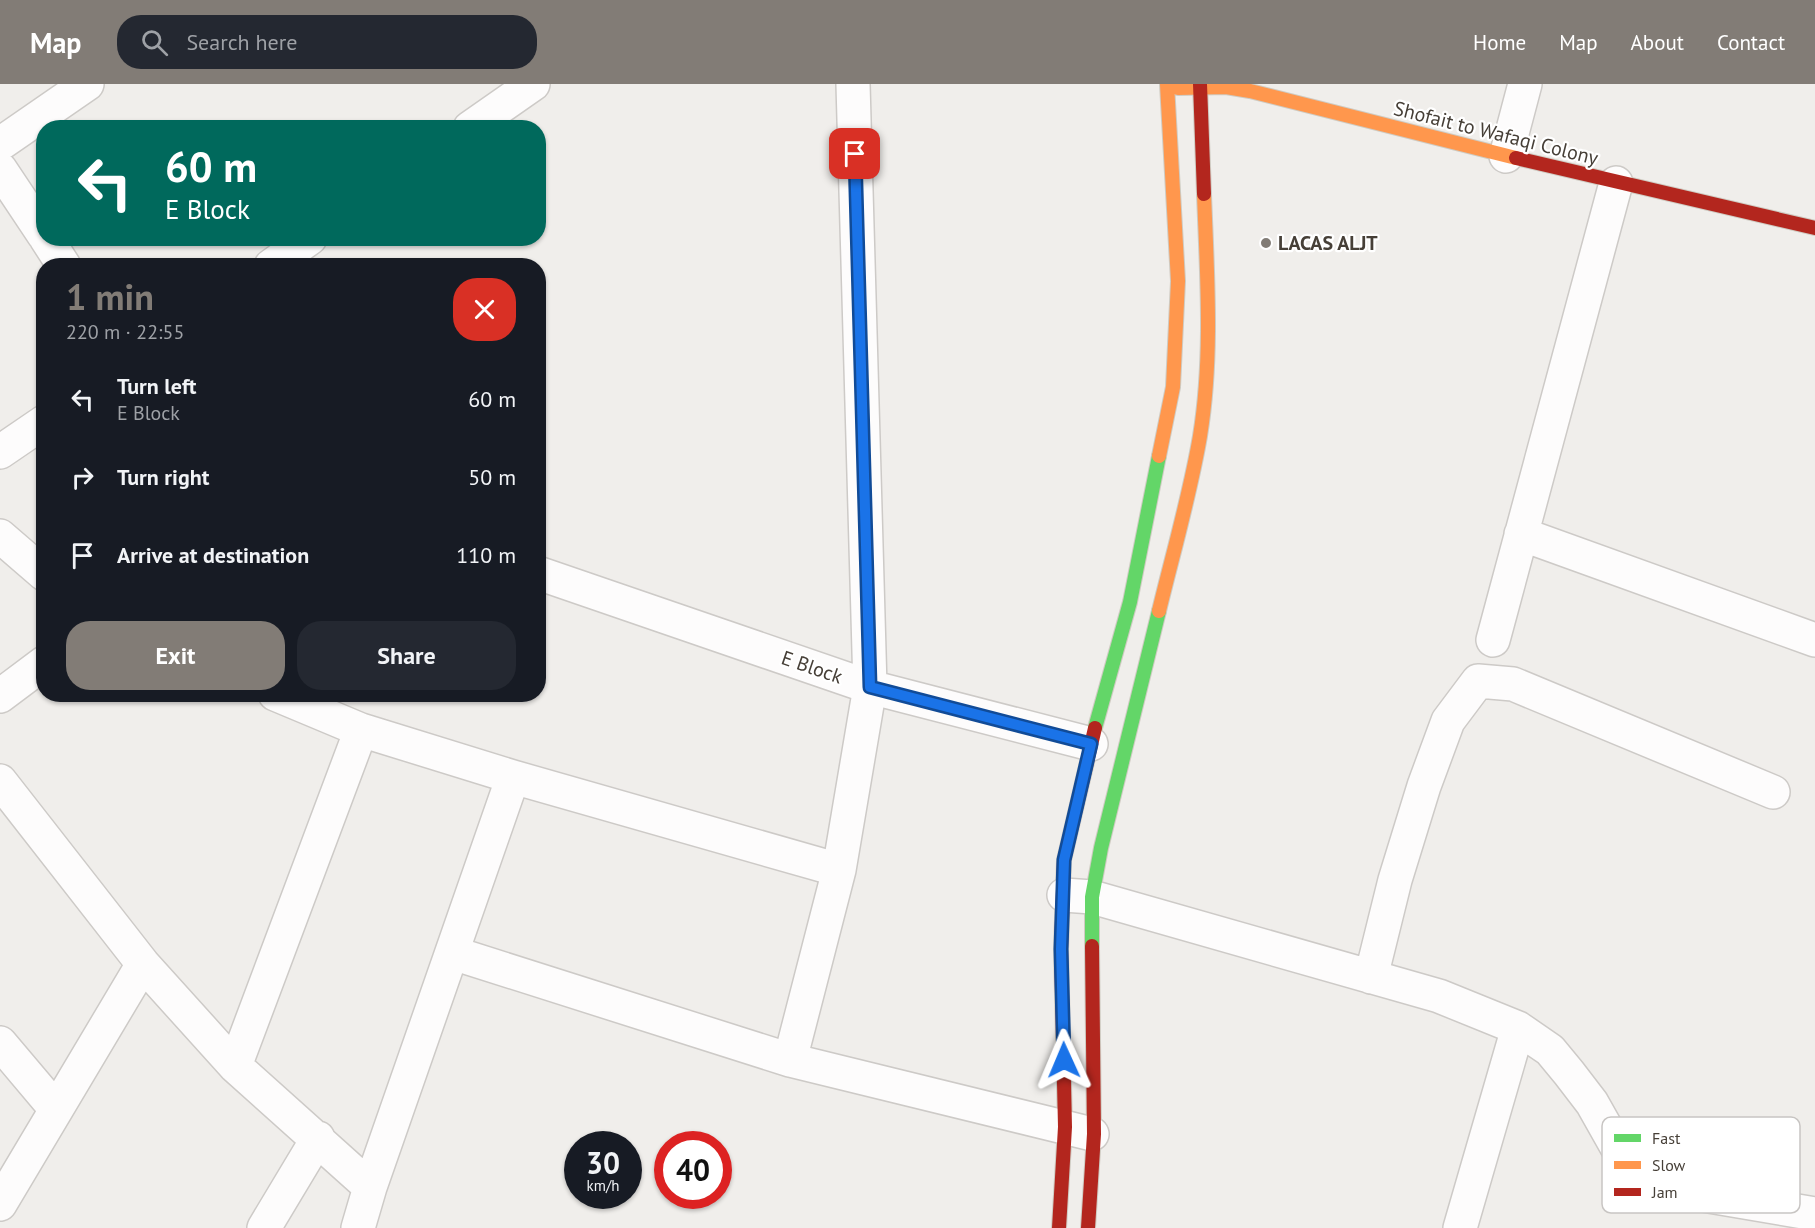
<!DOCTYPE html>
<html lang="en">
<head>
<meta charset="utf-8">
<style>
  :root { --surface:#171b24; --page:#242831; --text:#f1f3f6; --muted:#9ea1a6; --accent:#827c76 }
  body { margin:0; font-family:"PT Sans",sans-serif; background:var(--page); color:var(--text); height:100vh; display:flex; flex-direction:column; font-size:22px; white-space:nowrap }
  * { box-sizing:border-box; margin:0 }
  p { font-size:20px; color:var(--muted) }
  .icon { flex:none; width:33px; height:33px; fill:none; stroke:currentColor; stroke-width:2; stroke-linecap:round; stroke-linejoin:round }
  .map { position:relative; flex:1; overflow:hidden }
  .sheet { position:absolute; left:36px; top:174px; width:510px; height:444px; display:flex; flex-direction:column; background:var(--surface); border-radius:24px; box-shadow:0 2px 4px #0004 }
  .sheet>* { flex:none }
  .banner { position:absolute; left:36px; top:36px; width:510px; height:126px; border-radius:24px; box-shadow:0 2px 4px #0004; background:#00695c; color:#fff; overflow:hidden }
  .speed { position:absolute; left:564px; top:1047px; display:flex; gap:12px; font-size:30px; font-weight:700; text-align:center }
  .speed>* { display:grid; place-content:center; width:78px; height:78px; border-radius:50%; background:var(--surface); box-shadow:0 2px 4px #0004; line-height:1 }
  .speed small { font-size:15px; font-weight:400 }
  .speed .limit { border:9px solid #d22; background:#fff; color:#111 }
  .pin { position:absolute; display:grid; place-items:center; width:51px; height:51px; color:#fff; margin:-26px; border-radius:12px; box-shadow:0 3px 9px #0006 }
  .me { position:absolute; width:66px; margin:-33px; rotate:359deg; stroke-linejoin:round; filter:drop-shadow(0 0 4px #0008) }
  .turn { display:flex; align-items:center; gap:21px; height:126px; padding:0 30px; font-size:27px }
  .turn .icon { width:78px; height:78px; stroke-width:2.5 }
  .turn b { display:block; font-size:42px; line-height:51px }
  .round { display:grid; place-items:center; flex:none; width:63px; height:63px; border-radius:24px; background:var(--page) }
  .headline { display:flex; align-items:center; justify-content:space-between; height:102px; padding:0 30px }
  h1 { font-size:36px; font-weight:700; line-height:45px; color:var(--accent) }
  .button { display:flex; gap:12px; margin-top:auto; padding:12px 30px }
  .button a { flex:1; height:69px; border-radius:24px; background:var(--accent); color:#fff; font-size:24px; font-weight:700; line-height:69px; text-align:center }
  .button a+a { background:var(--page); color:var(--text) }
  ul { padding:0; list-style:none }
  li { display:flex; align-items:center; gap:18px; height:78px; padding:0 30px }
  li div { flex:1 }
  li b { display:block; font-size:22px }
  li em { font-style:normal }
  header { display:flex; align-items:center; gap:36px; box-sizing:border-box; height:84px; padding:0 30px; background:var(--accent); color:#fff }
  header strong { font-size:28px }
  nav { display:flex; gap:33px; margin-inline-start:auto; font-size:21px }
  .search { width:420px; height:54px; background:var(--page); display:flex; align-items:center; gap:15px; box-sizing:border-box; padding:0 21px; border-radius:24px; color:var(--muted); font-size:22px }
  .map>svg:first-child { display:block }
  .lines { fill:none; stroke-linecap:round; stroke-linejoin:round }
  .street-casing { stroke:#cdcac7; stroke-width:36 }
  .fast-casing { stroke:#cfcbc2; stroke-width:16 }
  .slow-casing { stroke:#cfcbc2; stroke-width:16 }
  .jam-casing { stroke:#cfcbc2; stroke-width:16 }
  .street { stroke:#fdfcfc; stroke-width:33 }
  .fast { stroke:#63d668; stroke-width:14 }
  .slow { stroke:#ff974d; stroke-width:14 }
  .jam { stroke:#b3261e; stroke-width:14 }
  .route-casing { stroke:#114b97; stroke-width:15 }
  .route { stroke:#1a73e8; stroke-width:10 }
  .poi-dot { fill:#827c76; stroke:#fff; stroke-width:2 }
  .labels { text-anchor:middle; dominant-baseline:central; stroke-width:4.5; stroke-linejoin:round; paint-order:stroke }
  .street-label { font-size:20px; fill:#463f37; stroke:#fff }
  .poi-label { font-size:20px; font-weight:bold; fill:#463f37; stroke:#fff; text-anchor:start }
  .key { fill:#fff; stroke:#c8c5c3; stroke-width:1.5 }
  .key-label { font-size:16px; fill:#463f37 }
</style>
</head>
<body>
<header>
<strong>Map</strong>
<div class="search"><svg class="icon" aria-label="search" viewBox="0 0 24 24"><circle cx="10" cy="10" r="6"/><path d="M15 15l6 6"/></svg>Search here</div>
<nav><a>Home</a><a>Map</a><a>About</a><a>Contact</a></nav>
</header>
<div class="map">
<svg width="1815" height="1144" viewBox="0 0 1815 1144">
  <rect width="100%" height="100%" fill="#f0eeeb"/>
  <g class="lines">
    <defs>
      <path id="street" d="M470 44 533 0
        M0 60 87 0
        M1506 72 1525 0
        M0 85 44 151
        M46 154 64 182
        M271 182 310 154
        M0 368 44 338
        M1521 450 1815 556
        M0 452 44 490
        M538 489 870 603 1091 660
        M1493 556 1616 99
        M0 612 44 579
        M361 646 513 693 839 786
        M0 697 143 880 235 982 370 1103
        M1064 811 1092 813 1439 912 1518 944 1550 966 1569 989 1592 1019 1627 1081 1657 1097 1703 1111 1815 1130
        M453 869 790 976 1092 1050
        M1371 893 1395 796 1424 702 1448 637 1478 597 1513 600 1773 708
        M0 959 55 1024
        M790 976 839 786 870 603 853 0
        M235 982 361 646 275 610
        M0 1120 143 880
        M264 1144 318 1054
        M358 1144 370 1103 513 693
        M1460 1144 1518 944"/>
      <path id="fast" d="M1095 644 1130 518 1159 372
        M1092 862V813L1101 764 1159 527"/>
      <path id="slow" d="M1178 4 1226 3 1250 7 1516 74
        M1159 372 1173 303 1178 197 1167 0
        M1159 527C1173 469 1190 411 1200 352 1213 272 1207 190 1204 110"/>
      <path id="jam" d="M1200 0 1204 110
        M1516 74 1815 144
        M1059 1144 1065 1043 1061 865 1064 776 1095 644
        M1088 1144 1094 1050 1092 862"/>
    </defs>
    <!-- street casing -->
    <use href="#street" class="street-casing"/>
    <!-- fast casing -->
    <use href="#fast" class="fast-casing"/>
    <!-- slow casing -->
    <use href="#slow" class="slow-casing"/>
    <!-- jam casing -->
    <use href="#jam" class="jam-casing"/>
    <!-- street -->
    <use href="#street" class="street"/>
    <!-- fast -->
    <use href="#fast" class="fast"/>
    <!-- slow -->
    <use href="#slow" class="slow"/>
    <!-- jam -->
    <use href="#jam" class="jam"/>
  </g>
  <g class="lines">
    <defs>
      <path id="route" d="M855 70 870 603 1091 660 1064 776 1061 865 1064 976"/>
    </defs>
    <!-- route casing -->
    <use href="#route" class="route-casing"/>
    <!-- route -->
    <use href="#route" class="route"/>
  </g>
  <!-- markers -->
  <circle class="poi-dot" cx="1266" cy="159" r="6"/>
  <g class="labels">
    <!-- street labels -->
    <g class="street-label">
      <text transform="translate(1496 49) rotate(14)">Shofait to Wafaqi Colony</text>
      <text transform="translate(812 583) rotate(19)">E Block</text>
    </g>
    <!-- poi labels -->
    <g class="poi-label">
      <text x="1278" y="159">LACAS ALJT</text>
    </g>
  </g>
  <!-- legend -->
  <rect x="1602" y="1033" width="198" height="96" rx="9" class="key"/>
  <rect x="1614" y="1050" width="27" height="8" fill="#63d668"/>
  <rect x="1614" y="1077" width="27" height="8" fill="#ff974d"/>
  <rect x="1614" y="1104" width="27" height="8" fill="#b3261e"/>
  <g class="key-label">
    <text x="1652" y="1060">Fast</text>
    <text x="1652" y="1087">Slow</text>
    <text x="1652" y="1114">Jam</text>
  </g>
</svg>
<div class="speed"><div>30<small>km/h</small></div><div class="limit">40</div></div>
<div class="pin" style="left:855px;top:70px;background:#d93025"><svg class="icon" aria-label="arrive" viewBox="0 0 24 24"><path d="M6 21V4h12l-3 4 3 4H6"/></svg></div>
<svg class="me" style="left:1064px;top:976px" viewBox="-20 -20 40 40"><path d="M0-17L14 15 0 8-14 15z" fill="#1a73e8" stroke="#fff" stroke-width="4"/></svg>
<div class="banner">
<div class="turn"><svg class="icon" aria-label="left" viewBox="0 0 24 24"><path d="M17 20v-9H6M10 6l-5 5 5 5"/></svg><div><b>60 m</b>E Block</div></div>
</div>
<section class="sheet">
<div class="headline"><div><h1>1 min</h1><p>220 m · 22:55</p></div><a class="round" style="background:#d93025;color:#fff"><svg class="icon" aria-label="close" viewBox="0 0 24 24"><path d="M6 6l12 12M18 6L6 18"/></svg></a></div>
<ul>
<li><svg class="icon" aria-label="left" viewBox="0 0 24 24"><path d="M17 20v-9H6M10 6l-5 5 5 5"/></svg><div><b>Turn left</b><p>E Block</p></div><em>60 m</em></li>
<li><svg class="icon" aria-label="right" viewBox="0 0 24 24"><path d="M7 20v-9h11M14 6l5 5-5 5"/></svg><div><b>Turn right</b></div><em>50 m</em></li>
<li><svg class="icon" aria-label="arrive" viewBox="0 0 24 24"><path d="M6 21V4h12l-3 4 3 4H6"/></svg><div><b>Arrive at destination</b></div><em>110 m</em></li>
</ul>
<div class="button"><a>Exit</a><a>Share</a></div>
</section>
</div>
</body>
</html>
